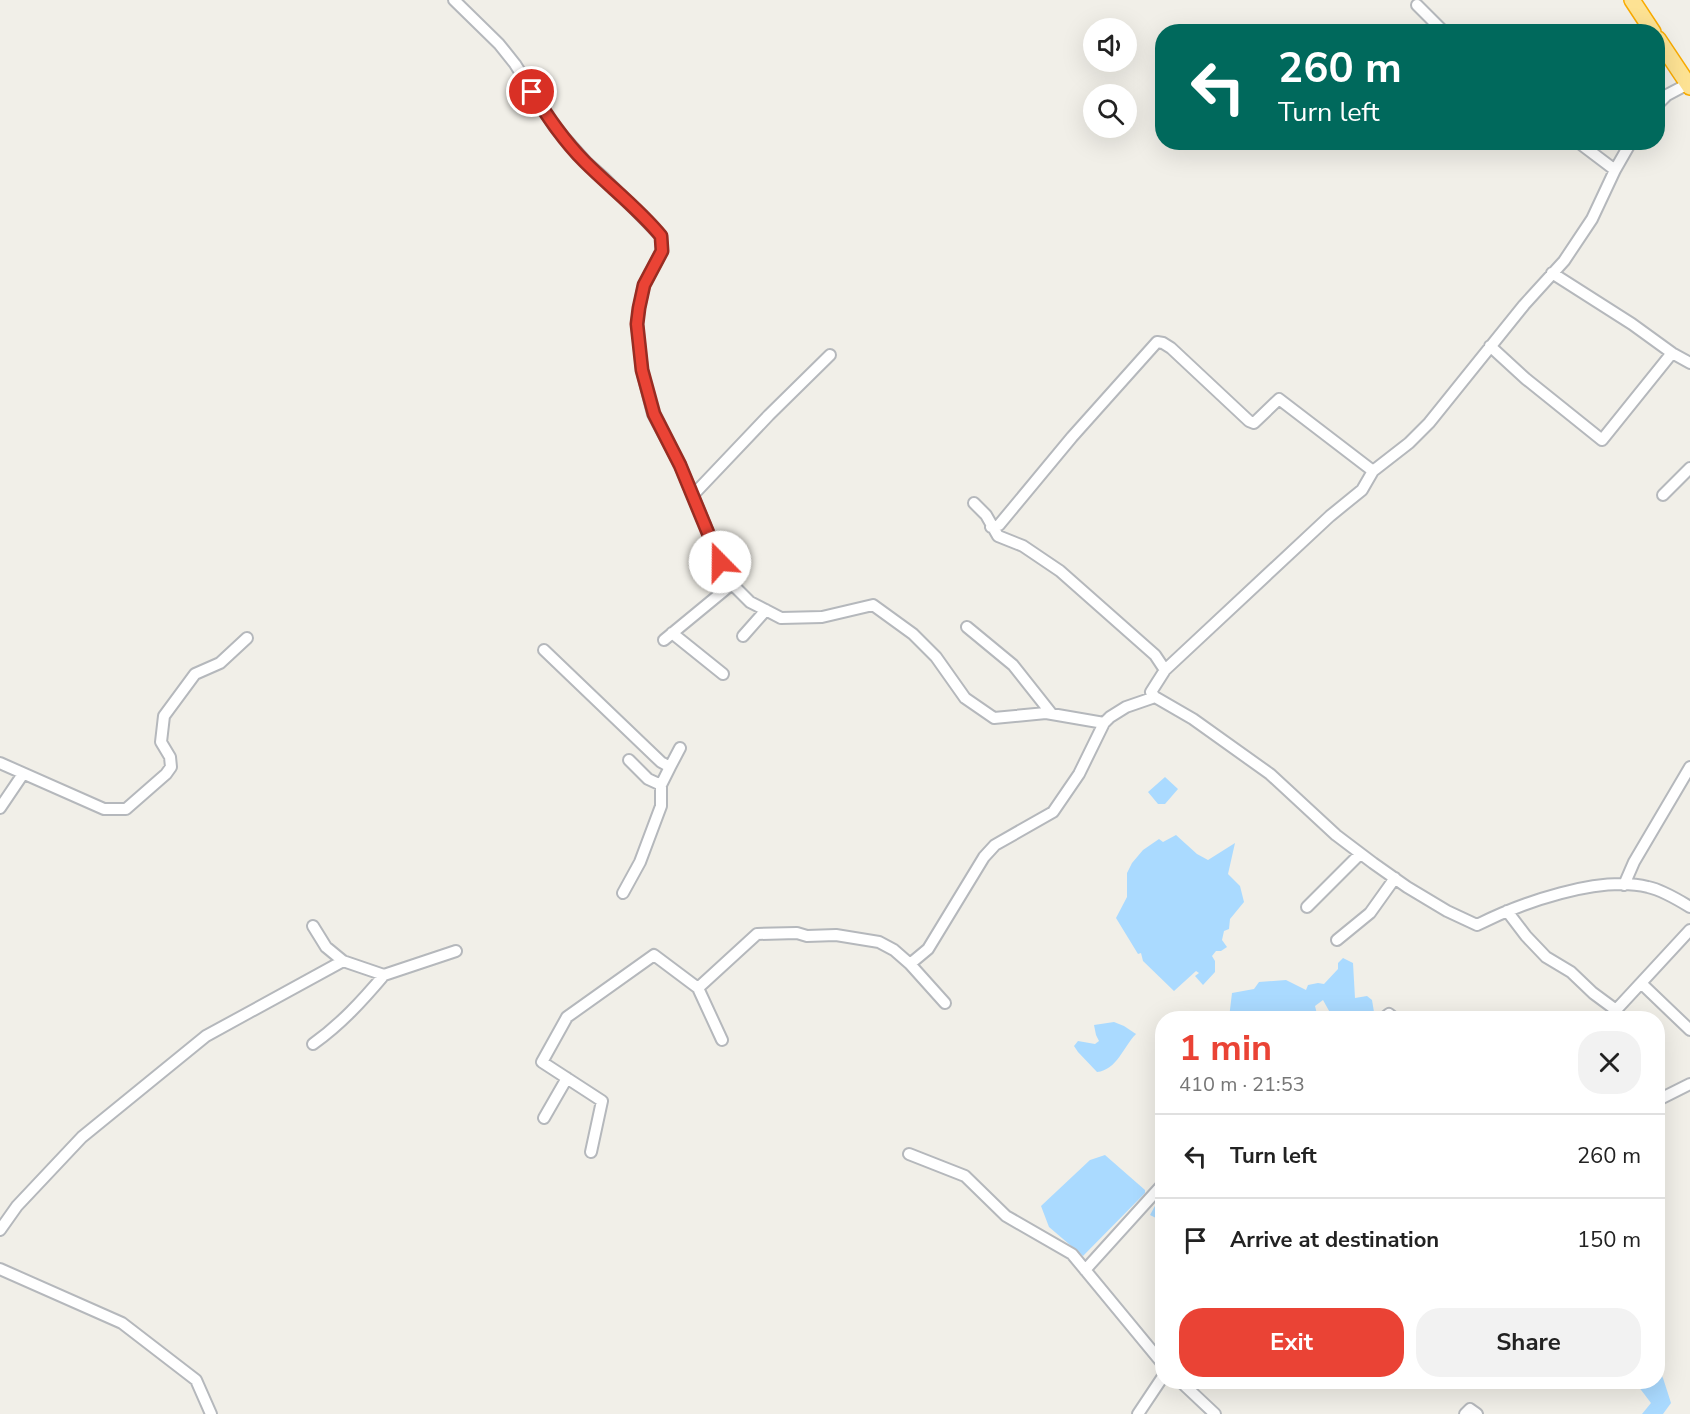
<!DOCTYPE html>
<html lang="en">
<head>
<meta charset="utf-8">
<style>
  :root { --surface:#fff; --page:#f2f2f2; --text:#222; --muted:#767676; --line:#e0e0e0; --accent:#ea4335 }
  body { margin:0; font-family:"Nunito Sans",sans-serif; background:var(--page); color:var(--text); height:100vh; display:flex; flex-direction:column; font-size:22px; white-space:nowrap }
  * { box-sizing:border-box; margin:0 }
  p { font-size:20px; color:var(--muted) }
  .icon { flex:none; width:33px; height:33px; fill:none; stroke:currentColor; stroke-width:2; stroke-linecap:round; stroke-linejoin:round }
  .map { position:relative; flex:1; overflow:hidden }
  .drawer { position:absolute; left:1155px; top:1011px; width:510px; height:378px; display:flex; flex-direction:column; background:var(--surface); border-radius:24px; box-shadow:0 6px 24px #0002 }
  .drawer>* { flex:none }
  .guide { position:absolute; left:1155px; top:24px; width:510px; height:126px; border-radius:24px; box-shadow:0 6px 24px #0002; background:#00695c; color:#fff; overflow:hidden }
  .controls { position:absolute; left:1083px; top:18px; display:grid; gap:12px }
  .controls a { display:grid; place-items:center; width:54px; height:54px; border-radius:50%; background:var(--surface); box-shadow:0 6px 24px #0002; font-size:30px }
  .pin { position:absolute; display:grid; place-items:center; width:51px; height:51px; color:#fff; margin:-26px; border:3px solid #fff; border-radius:50%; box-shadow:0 2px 6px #0007 }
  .me { position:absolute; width:66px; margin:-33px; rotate:338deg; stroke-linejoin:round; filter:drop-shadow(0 0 4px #0008) }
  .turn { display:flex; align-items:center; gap:21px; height:126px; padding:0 24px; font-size:27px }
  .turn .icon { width:78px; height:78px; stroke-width:2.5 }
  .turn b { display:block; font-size:42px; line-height:51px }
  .round { display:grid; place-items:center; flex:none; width:63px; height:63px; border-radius:24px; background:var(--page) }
  .head { display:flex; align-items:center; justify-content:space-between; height:102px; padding:0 24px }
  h1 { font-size:36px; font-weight:700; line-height:45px; color:var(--accent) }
  .action { display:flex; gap:12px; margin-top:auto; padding:12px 24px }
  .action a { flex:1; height:69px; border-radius:24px; background:var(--accent); color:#fff; font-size:24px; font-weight:700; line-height:69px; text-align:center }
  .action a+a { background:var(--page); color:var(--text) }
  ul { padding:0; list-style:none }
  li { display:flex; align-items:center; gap:18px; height:84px; padding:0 24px; border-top:2px solid var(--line) }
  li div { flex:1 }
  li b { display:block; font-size:22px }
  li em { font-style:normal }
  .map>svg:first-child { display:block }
  .water { fill:#aadaff }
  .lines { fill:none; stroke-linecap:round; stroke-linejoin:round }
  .minor-casing { stroke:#b5b8bc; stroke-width:14 }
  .highway-casing { stroke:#f9ab00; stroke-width:18 }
  .minor { stroke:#fff; stroke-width:10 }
  .highway { stroke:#fde293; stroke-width:15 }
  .route-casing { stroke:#982c22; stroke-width:15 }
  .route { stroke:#ea4335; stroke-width:10 }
</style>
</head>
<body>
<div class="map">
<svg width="1690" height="1414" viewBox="0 0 1690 1414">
  <rect width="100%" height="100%" fill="#f1efe8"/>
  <!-- water -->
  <path class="water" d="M1165 777 1178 789 1165 804H1158L1148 792Z
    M1176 835 1197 854 1208 860 1235 843 1228 874 1240 886 1244 902 1230 919 1229 929 1224 931 1222 940 1227 947 1221 951H1216L1212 956 1215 961V972L1203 985 1195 976 1199 973 1196 971 1174 991 1143 961 1141 953 1138 954 1116 918 1127 897V873L1132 863 1143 850 1159 839 1163 842Z
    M1343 958 1353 963 1355 998 1367 996 1372 1000 1374 1012 1369 1018H1333L1323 1000 1315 1006 1318 1018H1229L1232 993 1254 989 1259 982 1286 980 1306 990 1308 985 1318 983 1324 984 1338 969V963Z
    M1114 1022 1124 1026 1136 1034C1123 1047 1117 1070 1097 1072L1078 1052 1074 1046 1078 1041 1095 1044 1099 1041 1096 1035 1094 1025Z
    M1105 1155 1145 1190V1193L1083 1256 1049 1227 1041 1206 1090 1160Z
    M1162 1193V1221L1150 1215Z
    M1658 1370 1663 1378 1671 1403 1663 1414H1642L1651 1403 1635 1382H1658Z"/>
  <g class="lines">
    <defs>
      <path id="minor" d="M454 0 499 44 515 64 554 126 586 162 603 177 661 236 662 251 644 285 639 308 637 324 642 370 653 414 680 465 728 580 750 602 781 618 822 617 873 605 913 634 936 657 965 698 994 718 1046 713 1104 723
        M1417 5 1444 32
        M1658 104 1667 95 1688 84
        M1578 142 1615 170
        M1631 142 1615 170 1592 219 1564 261 1524 305 1429 423 1409 443 1373 471 1362 490 1330 516 1165 670 1151 692 1155 697 1193 719 1270 774 1336 835 1373 863 1407 887 1447 911 1477 925C1521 903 1599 875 1648 887 1662 890 1677 899 1690 907
        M1552 273 1632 324 1672 353 1690 363
        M1490 346 1526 379 1602 440 1672 353
        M693 495 769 415 830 355
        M1663 495 1690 468
        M974 503 986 515 998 536 1023 546 1060 571 1155 655 1165 670
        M991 527 999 525 1072 437 1157 342 1163 343 1171 348 1249 421 1254 423 1279 399 1373 471
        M967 627 1013 665 1051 713
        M672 633 723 674
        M743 636 766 610
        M664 640 732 584
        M544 650 661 762 670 767 661 785 648 779 629 760
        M0 763 104 809H126L166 774 171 767 170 757 161 742 164 716 195 674 220 663 247 638
        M670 767 680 748
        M0 808 23 774
        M1624 885 1634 862 1690 767
        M623 893 640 862 661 806V785
        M1307 907 1360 854
        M1507 911 1526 936 1546 957 1571 972 1593 993 1616 1010 1690 930
        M313 926 326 947 343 961
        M1337 940 1370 913 1395 878
        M910 964 928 949 984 857 995 845 1053 812 1079 774 1104 723 1110 717 1126 707 1155 697
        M1642 984 1690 1030
        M1384 1018 1389 1014 1394 1018
        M722 1040 698 988 757 934 797 933 807 936 836 935 879 942 894 950 910 964 945 1003
        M313 1044C341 1024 362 1001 384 975
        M1658 1100 1690 1084
        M544 1118 567 1078
        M591 1152 602 1101 542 1062 567 1017 654 955 698 988
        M909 1154 965 1176 1006 1216 1072 1254 1162 1363
        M0 1230 17 1206 82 1137 206 1036 343 961 384 975 456 951
        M0 1269 122 1323 196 1380 211 1414
        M1085 1270 1162 1185
        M1181 1382 1215 1414
        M1138 1414 1162 1378
        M1465 1414 1470 1409 1477 1414"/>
      <path id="highway" d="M1632 0 1653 32
        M1658 39 1690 87"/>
    </defs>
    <!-- minor casing -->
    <use href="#minor" class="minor-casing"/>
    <!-- highway casing -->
    <use href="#highway" class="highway-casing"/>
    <!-- minor -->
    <use href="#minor" class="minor"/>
    <!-- highway -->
    <use href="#highway" class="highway"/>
  </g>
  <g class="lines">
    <defs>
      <path id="route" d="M532 92C548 117 564 141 585 162 610 187 639 209 661 236L662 251 644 285 639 308 637 324 642 370 654 414 680 465 720 562"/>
    </defs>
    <!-- route casing -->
    <use href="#route" class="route-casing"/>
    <!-- route -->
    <use href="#route" class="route"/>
  </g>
</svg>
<div class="controls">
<a><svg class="icon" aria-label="sound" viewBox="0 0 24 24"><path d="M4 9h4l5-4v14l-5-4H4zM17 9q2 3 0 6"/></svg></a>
<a><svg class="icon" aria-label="search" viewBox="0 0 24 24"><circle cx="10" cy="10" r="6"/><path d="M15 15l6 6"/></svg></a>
</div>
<div class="pin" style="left:532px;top:92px;background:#d93025"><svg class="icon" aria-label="arrive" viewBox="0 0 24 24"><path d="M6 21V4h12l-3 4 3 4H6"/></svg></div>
<svg class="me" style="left:720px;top:562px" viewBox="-20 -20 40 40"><circle r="19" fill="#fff"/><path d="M0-13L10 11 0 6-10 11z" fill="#ea4335"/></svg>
<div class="guide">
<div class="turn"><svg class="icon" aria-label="left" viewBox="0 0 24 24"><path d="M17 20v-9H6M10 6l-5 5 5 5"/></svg><div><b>260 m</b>Turn left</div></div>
</div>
<section class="drawer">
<div class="head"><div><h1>1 min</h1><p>410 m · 21:53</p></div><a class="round"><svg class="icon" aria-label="close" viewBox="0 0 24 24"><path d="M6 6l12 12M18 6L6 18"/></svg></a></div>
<ul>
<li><svg class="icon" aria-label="left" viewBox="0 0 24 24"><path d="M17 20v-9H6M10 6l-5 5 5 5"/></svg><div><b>Turn left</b></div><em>260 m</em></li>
<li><svg class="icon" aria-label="arrive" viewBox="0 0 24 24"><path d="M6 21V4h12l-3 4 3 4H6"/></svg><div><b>Arrive at destination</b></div><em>150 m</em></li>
</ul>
<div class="action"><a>Exit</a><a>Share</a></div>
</section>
</div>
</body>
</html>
